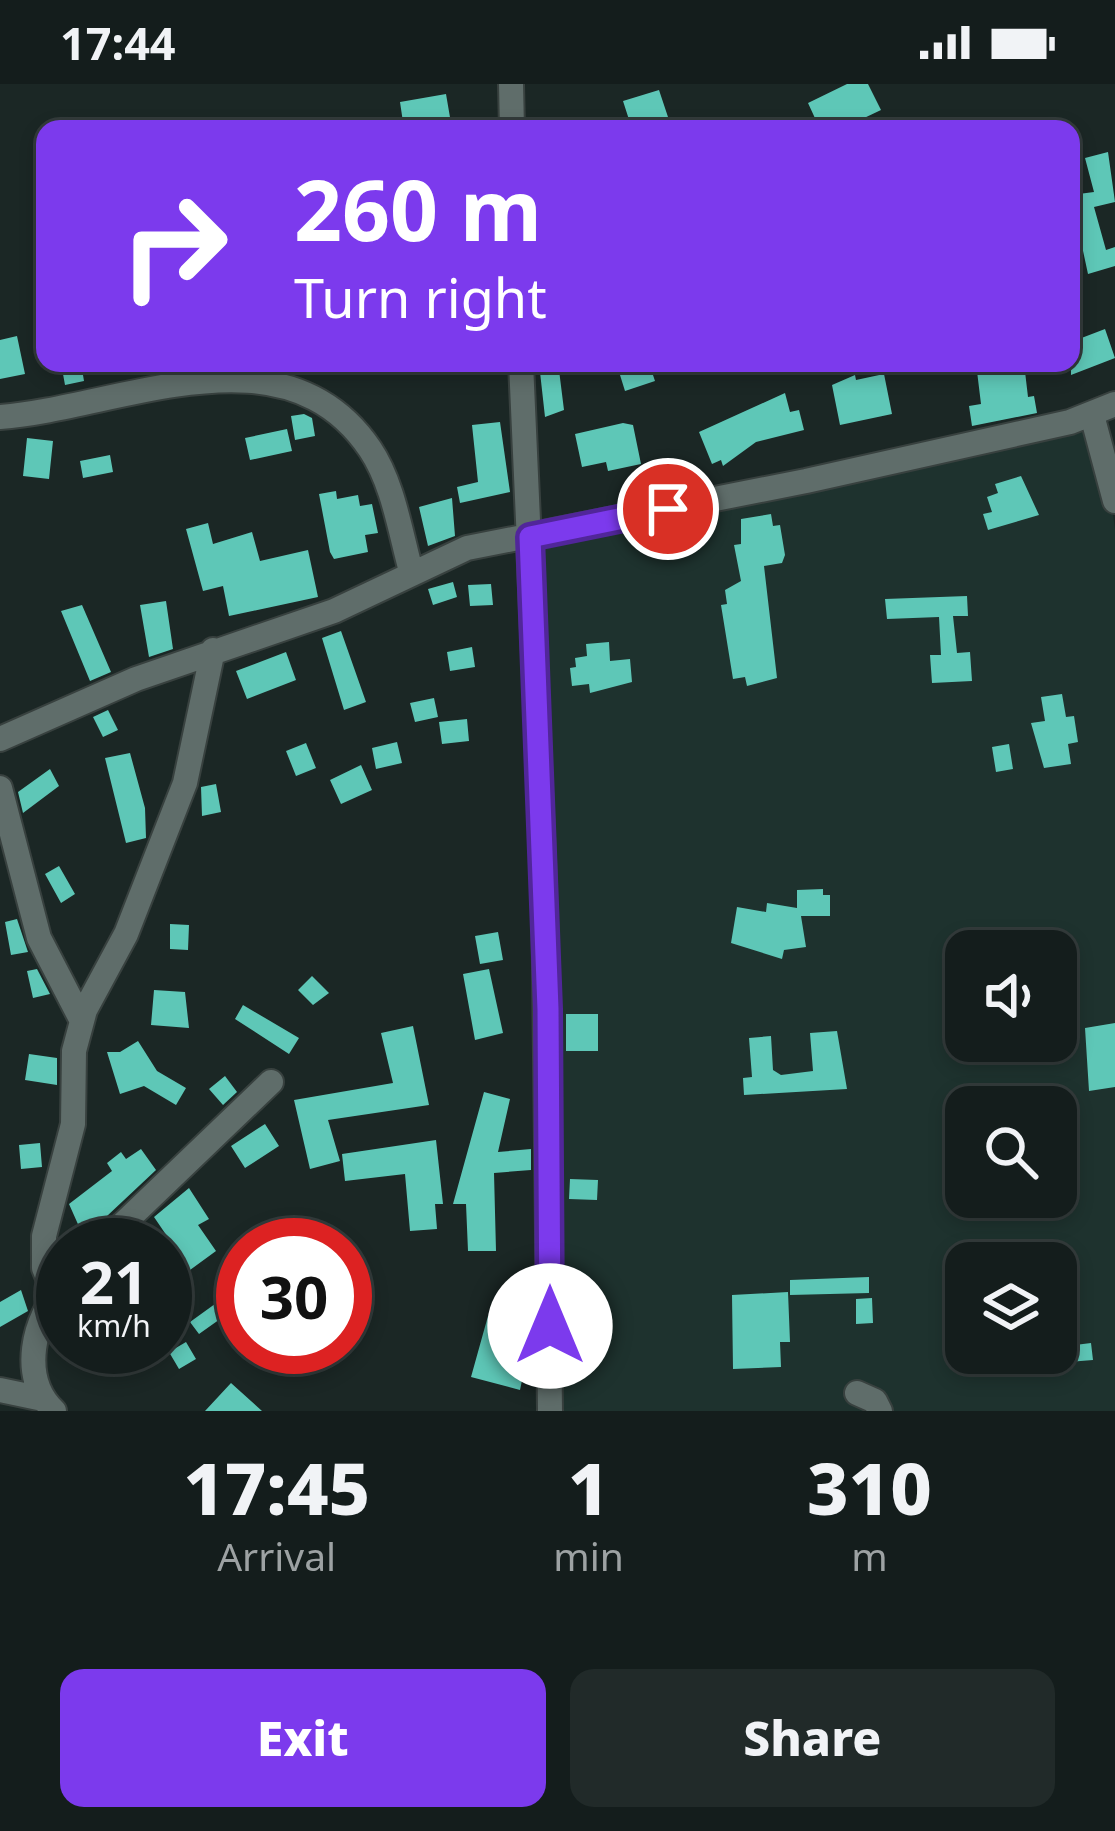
<!DOCTYPE html>
<html lang="en">
<head>
<meta charset="utf-8">
<style>
  :root { --surface:#141d1c; --page:#212a29; --text:#f1f3f6; --muted:#9da2a3; --line:#333b3b; --accent:#7c3aed }
  body { margin:0; font-family:"Noto Sans",sans-serif; background:var(--page); color:var(--text); height:100vh; display:flex; flex-direction:column; font-size:45px; white-space:nowrap }
  * { box-sizing:border-box; margin:0 }
  p { font-size:39px; color:var(--muted) }
  .icon { flex:none; width:66px; height:66px; fill:none; stroke:currentColor; stroke-width:2; stroke-linecap:round; stroke-linejoin:round }
  .map { position:relative; height:1327px; overflow:hidden }
  .details { display:flex; flex-direction:column; background:var(--surface); flex:1 }
  .details>* { flex:none }
  .hud { position:absolute; left:36px; top:36px; width:1044px; height:252px; border-radius:24px; box-shadow:0 6px 18px #0003,0 0 0 3px var(--line); background:#7c3aed; color:#fff; overflow:hidden }
  .buttons { position:absolute; left:945px; top:846px; display:grid; gap:24px }
  .buttons a { display:grid; place-items:center; width:132px; height:132px; border-radius:24px; background:var(--surface); box-shadow:0 6px 18px #0003,0 0 0 3px var(--line); font-size:60px }
  .speed { position:absolute; left:36px; top:1134px; display:flex; gap:24px; font-size:60px; font-weight:700; text-align:center }
  .speed>* { display:grid; place-content:center; width:156px; height:156px; border-radius:50%; background:var(--surface); box-shadow:0 6px 18px #0003,0 0 0 3px var(--line); line-height:1 }
  .speed small { font-size:30px; font-weight:400 }
  .speed .limit { border:18px solid #d22; background:#fff; color:#111 }
  .pin { position:absolute; display:grid; place-items:center; width:102px; height:102px; color:#fff; margin:-51px; border:6px solid #fff; border-radius:50%; box-shadow:0 3px 12px #0007 }
  .me { position:absolute; width:132px; margin:-66px; rotate:0deg; stroke-linejoin:round; filter:drop-shadow(0 0 9px #0008) }
  .turn { display:flex; align-items:center; gap:42px; height:252px; padding:0 60px; font-size:54px }
  .turn .icon { width:156px; height:156px; stroke-width:2.5 }
  .turn b { display:block; font-size:84px; line-height:102px }
  .eta { display:flex; justify-content:space-evenly; align-items:center; height:204px; text-align:center }
  .eta b { font-size:72px; font-weight:800; line-height:84px }
  .primary-button { display:flex; gap:24px; margin-top:auto; padding:24px 60px }
  .primary-button a { flex:1; height:138px; border-radius:24px; background:var(--accent); color:#fff; font-size:48px; font-weight:800; line-height:138px; text-align:center }
  .primary-button a+a { background:var(--page); color:var(--text) }
  .status { display:flex; justify-content:space-between; align-items:center; height:84px; padding:0 60px; background:var(--surface); direction:ltr }
  .status svg { height:33px; fill:currentColor }
  .map>svg:first-child { display:block }
  .built { fill:#1e322e; fill-rule:evenodd }
  .building { fill:#5ec7b7 }
  .lines { fill:none; stroke-linecap:round; stroke-linejoin:round }
  .minor-casing { stroke:#38413f; stroke-width:28 }
  .minor { stroke:#5f6d6a; stroke-width:24 }
  .route-casing { stroke:#51269a; stroke-width:30 }
  .route { stroke:#7c3aed; stroke-width:21 }
</style>
</head>
<body>
<div class="status"><b>17:44</b><svg viewBox="0 0 49 12"><path d="M0 12V9h3v3zM5 12V6h3v6zM10 12V3h3v9zM15 12V0h3v12zM26 1h20v11H26zM47 4h2v5h-2z"/></svg></div>
<div class="map">
<svg width="1115" height="1327" viewBox="0 0 1115 1327">
  <rect width="100%" height="100%" fill="#1b2725"/>
  <!-- built -->
  <path class="built" d="M1100 335 1115 445V1327H547L535 460ZM966 867H1056V957H966ZM966 1023H1056V1113H966ZM966 1179H1056V1269H966Z"/>
  <!-- building -->
  <path class="building" d="M847 0H868L881 26 841 45H820L808 19Z
    M659 6 672 45H632L623 17Z
    M446 10 452 45H404L400 18Z
    M1108 68 1115 118 1094 123 1106 166 1115 163V182L1088 190 1071 111 1094 108 1085 74Z
    M1105 245 1115 274 1071 291V258Z
    M17 252 25 290 0 295V256Z
    M61 279H81L84 297 65 301Z
    M976 279H1024L1028 313 1034 312 1037 329 972 342 969 322 981 320Z
    M650 282 655 297 625 307 620 291Z
    M559 286 564 326 545 333 540 288Z
    M884 290 892 330 840 341 832 301 855 291 856 296Z
    M785 309 790 328 799 326 804 346 756 358 723 382 721 376 712 380 699 348Z
    M304 330 312 334 315 352 295 356 291 332Z
    M500 338 510 408 460 419 457 403 478 398 472 341Z
    M623 339 633 341 641 380 608 387 606 378 582 383 575 350Z
    M287 345 292 367 250 376 245 354Z
    M27 354 53 357 49 395 23 392Z
    M110 371 113 388 83 394 80 377Z
    M664 376 668 397 648 401 644 380Z
    M1021 392 1039 431 988 446 983 430 992 428 987 413 998 409 995 400Z
    M336 407 337 415 358 411 360 422 372 420 378 449 365 451 368 468 334 475 330 468 319 410Z
    M452 414 455 452 428 462 419 423Z
    M771 430 773 442 780 441 785 471 782 479 764 482 777 594 747 602 745 593 733 595 721 521 727 520 725 506 741 497 734 461 741 460V435Z
    M208 439 213 460 252 448 260 477 308 466 318 513 229 532 223 502 203 507 186 445Z
    M453 498 457 513 433 521 428 505Z
    M491 500 493 521 470 522 468 501Z
    M967 512 968 532H953L957 569 970 568 972 597 932 599 930 571H941L939 533 887 535 885 515Z
    M166 517 173 565 149 573 140 521Z
    M82 521 111 588 90 597 61 527Z
    M341 547 366 618 344 626 322 554Z
    M609 558 610 577 630 575 632 598 590 609 589 600 572 602 570 584 576 583 575 574 587 572 586 560Z
    M472 563 475 583 450 587 447 568Z
    M286 568 296 596 247 615 236 587Z
    M1062 610 1066 633 1074 632 1078 658 1068 660 1071 680 1044 684 1031 639 1045 637 1041 613Z
    M434 614 438 633 415 638 410 619Z
    M108 626 118 646 103 653 93 633Z
    M467 635 469 657 442 660 439 638Z
    M397 658 402 679 376 685 372 664Z
    M306 659 316 684 296 692 286 667Z
    M1009 660 1013 685 996 688 992 663Z
    M130 669 145 724 146 754 126 759 105 674Z
    M361 681 372 706 341 720 330 696Z
    M50 685 59 702 23 729 18 708Z
    M216 700 221 728 202 732 201 703Z
    M59 782 75 810 61 819 45 790Z
    M823 805V811H830V832H801L806 863 784 866 782 875 731 859 737 823 766 828 767 819 797 824V806Z
    M17 835 28 868 11 871 5 838Z
    M170 840 189 841 188 866 170 865Z
    M498 848 503 876 480 880 475 852Z
    M37 885 50 910 33 914 27 887Z
    M489 885 503 949 475 956 463 890Z
    M312 892 329 909 313 921 298 906Z
    M154 906 185 908 189 944 151 941Z
    M243 921 299 954 289 970 235 935Z
    M566 930H598V967H566Z
    M1115 939V1003L1089 1007 1085 944Z
    M413 942 429 1021 328 1036 340 1077 310 1085 294 1016 393 999 381 949Z
    M837 947 847 1005 744 1011 743 994 752 993 749 954 771 952 773 986 781 991 813 987 810 949Z
    M138 957 157 987 186 1004 176 1021 144 1002 120 1010 107 968H120Z
    M29 970 57 974V1001L25 996Z
    M225 992 237 1008 223 1021 209 1005Z
    M484 1008 510 1015 498 1068 531 1065V1086L494 1089 496 1167H468L466 1120H453Z
    M265 1040 279 1062 245 1084 231 1062Z
    M436 1056 443 1120H435L437 1145 410 1147 405 1090 345 1097 342 1070Z
    M40 1059 42 1083 21 1085 19 1061Z
    M141 1065 156 1086 107 1132 81 1147 69 1120 112 1087 107 1079 121 1068 126 1075Z
    M570 1095 598 1096 597 1116 569 1115Z
    M189 1104 209 1135 198 1141 216 1167 190 1186 154 1133Z
    M243 1189V1209L229 1213 223 1195Z
    M869 1193V1209L790 1211V1196Z
    M21 1206 28 1227 0 1243V1218Z
    M788 1208 790 1258H780L781 1283 733 1285 732 1211Z
    M501 1210 527 1217 520 1240 533 1244 520 1306 471 1293 488 1232 494 1233Z
    M226 1212 230 1228 199 1250 190 1238Z
    M872 1214 873 1239 856 1240V1215Z
    M1074 1252 1075 1261 1091 1259 1093 1276 1056 1279V1254Z
    M186 1258 196 1275 179 1285 169 1268Z
    M231 1299 262 1327H205Z"/>
  <g class="lines">
    <defs>
      <path id="minor" d="M511 0 512 45
        M521 279 544 796 550 1327
        M1092 331 1115 417
        M0 333C120 324 284 238 370 365 393 399 400 447 411 487
        M0 655 136 595 334 527 467 464 806 397 1070 338 1115 320
        M0 704 39 854 82 937
        M101 1161 271 998
        M55 1211 44 1184V1152L73 1040 74 967 85 926 126 850 185 699 213 566
        M0 1306 43 1315
        M857 1309 875 1317 880 1327
        M54 1327C19 1294 33 1234 63 1202"/>
    </defs>
    <!-- minor casing -->
    <use href="#minor" class="minor-casing"/>
    <!-- minor -->
    <use href="#minor" class="minor"/>
  </g>
  <g class="lines">
    <defs>
      <path id="route" d="M550 1242 548 925 530 453 668 425"/>
    </defs>
    <!-- route casing -->
    <use href="#route" class="route-casing"/>
    <!-- route -->
    <use href="#route" class="route"/>
  </g>
</svg>
<div class="buttons">
<a><svg class="icon" aria-label="sound" viewBox="0 0 24 24"><path d="M4 9h4l5-4v14l-5-4H4zM17 9q2 3 0 6"/></svg></a>
<a><svg class="icon" aria-label="search" viewBox="0 0 24 24"><circle cx="10" cy="10" r="6"/><path d="M15 15l6 6"/></svg></a>
<a><svg class="icon" aria-label="layers" viewBox="0 0 24 24"><path d="M12 4l9 5-9 5-9-5zM3 14l9 5 9-5"/></svg></a>
</div>
<div class="speed"><div>21<small>km/h</small></div><div class="limit">30</div></div>
<div class="pin" style="left:668px;top:425px;background:#d93025"><svg class="icon" aria-label="arrive" viewBox="0 0 24 24"><path d="M6 21V4h12l-3 4 3 4H6"/></svg></div>
<svg class="me" style="left:550px;top:1242px" viewBox="-20 -20 40 40"><circle r="19" fill="#fff"/><path d="M0-13L10 11 0 6-10 11z" fill="#7c3aed"/></svg>
<div class="hud">
<div class="turn"><svg class="icon" aria-label="right" viewBox="0 0 24 24"><path d="M7 20v-9h11M14 6l5 5-5 5"/></svg><div><b>260 m</b>Turn right</div></div>
</div>
</div>
<section class="details">
<div class="eta">
<div><b>17:45</b><p>Arrival</p></div>
<div><b>1</b><p>min</p></div>
<div><b>310</b><p>m</p></div>
</div>
<div class="primary-button"><a>Exit</a><a>Share</a></div>
</section>
</body>
</html>
